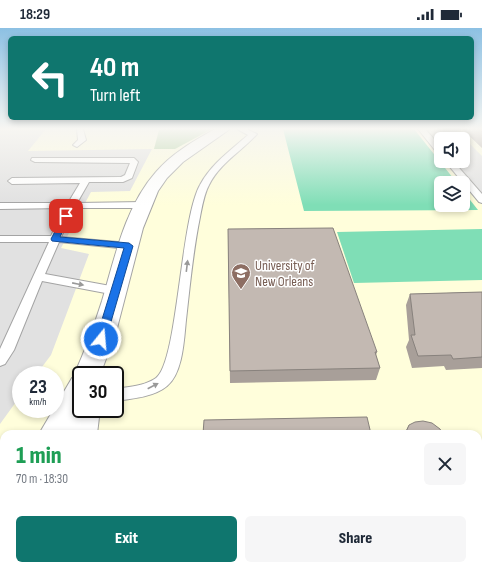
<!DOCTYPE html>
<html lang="en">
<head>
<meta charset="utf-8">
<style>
  :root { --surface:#fff; --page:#f6f6f7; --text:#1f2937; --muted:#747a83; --accent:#0f766e }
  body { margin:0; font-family:"Sofia Sans Condensed",sans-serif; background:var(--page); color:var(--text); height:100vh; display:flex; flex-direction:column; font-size:15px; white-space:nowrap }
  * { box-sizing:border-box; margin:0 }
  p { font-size:13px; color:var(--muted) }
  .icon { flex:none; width:22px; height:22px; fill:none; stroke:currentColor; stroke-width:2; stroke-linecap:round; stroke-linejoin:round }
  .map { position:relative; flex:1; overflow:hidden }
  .drawer { position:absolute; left:0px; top:402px; width:482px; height:140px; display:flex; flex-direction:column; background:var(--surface); border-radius:12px 12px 0 0; box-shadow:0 2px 6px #0003 }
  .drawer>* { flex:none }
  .banner { position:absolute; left:8px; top:8px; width:466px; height:84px; border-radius:6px; box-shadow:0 2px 6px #0003; background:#0f766e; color:#fff; overflow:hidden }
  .fabs { position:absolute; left:434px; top:104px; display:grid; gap:8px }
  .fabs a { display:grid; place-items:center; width:36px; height:36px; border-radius:6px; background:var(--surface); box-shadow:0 2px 6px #0003; font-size:20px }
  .speed { position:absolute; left:12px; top:338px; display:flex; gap:8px; font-size:20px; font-weight:700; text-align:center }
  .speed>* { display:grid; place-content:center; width:52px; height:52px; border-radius:50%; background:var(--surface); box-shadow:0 2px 6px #0003; line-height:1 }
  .speed small { font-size:10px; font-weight:400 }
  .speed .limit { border:2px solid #111; border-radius:6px; background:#fff; color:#111 }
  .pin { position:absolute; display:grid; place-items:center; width:34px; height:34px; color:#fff; margin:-17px; border-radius:8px; box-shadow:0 2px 6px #0006 }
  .me { position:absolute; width:44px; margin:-22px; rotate:17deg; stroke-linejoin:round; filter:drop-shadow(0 0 3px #0008) }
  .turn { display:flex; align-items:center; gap:14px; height:84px; padding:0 16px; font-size:18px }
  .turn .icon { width:52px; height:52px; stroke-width:2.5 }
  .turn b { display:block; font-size:28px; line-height:34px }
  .round { display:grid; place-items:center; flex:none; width:42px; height:42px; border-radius:6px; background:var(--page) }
  .headline { display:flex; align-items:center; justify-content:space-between; height:68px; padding:0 16px }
  h1 { font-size:24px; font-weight:800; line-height:30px; color:#1e9e55 }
  .button { display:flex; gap:8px; margin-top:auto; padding:8px 16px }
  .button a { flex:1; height:46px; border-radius:6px; background:var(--accent); color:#fff; font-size:16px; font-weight:800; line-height:46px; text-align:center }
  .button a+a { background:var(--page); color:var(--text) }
  .status { display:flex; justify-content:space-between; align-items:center; height:28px; padding:0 20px; background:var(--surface); direction:ltr }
  .status svg { height:11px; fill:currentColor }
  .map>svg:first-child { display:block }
  .education { fill:#fffedb; fill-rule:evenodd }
  .forest { fill:#a9ce97 }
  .pitch { fill:#7fdeb6 }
  .parking { fill:#e1e1e1 }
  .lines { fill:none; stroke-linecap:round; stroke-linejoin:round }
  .lane-casing { stroke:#a4a4a4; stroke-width:2 }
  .street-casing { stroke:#a4a4a4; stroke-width:2 }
  .lane { fill:#fff; fill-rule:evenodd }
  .street { fill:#fff; fill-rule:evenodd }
  .wall { fill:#a89f99 }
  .building { fill:#c3b9b2; stroke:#88827d }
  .oneway { fill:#999 }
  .route { fill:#1a73e8; stroke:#114b97 }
  .labels { text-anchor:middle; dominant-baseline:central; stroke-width:3; stroke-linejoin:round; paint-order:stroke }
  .education-label { font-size:14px; fill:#785e54; stroke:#fff; text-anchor:start }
</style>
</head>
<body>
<div class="status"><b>18:29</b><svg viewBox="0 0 49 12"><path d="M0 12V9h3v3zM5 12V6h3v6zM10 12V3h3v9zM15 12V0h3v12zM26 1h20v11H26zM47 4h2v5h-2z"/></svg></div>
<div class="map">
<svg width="482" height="542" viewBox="0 0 482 542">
  <rect width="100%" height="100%" fill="#eeeae3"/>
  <!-- education -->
  <path class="education" d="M0 101H482V542H0ZM441 111H463V133H441ZM441 155H463V177H441ZM21 347H55V381H21ZM81 347H115V381H81ZM4 406H478V538H4Z"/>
  <!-- forest -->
  <path class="forest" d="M164 101H212L175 121H154L159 102Z"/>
  <!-- pitch -->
  <path class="pitch" d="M283 101H414L457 155H441V177H463V163L478 182 304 183Z
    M482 201V252L354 255 337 204Z"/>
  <!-- parking -->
  <path class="parking" d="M0 101H46L28 123 152 121 130 163 91 164 61 220 89 226 51 327 36 347H21V367L0 396Z
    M426 101H455L482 128V165L454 133H463V111H441V118Z"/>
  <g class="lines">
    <defs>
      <path id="lane" d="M77 101H83L86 112 77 119 73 117 78 112Z
        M237 101H246L257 106C241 124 220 135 209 157 204 166 202 179 200 189 193 223 190 257 186 292 184 311 183 345 167 358 154 369 131 371 115 373V361C128 359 145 358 156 350 178 334 180 193 200 157 211 136 231 122 248 107Z
        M418 101H425L441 119V126H438Z
        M32 130H134L138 134 132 150 123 154H89L77 175 143 174 148 177 143 180H75L61 209 129 215 134 218 129 221 59 214 45 246 116 259 120 260 122 263 120 266 116 267 42 253 14 322 5 336 0 338V321L49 214H0V208H51L65 180 0 181V175H68L80 155 12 156 8 153 12 150 121 149 125 147 130 135 35 134 31 132Z
        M445 133H453L482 166V175L479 174Z"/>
      <path id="street" d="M215 101H230L183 134 167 150 158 163 143 200 116 304 100 347H81V381H100L97 406H39L72 350 75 349 74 347C85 323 94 298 102 273 115 229 125 179 156 144 172 125 194 113 215 101Z
        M4 467V505L0 507V469Z
        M35 538H71L70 542H34Z"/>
    </defs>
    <!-- lane casing -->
    <use href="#lane" class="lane-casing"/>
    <!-- street casing -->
    <use href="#street" class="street-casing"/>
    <!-- lane -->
    <use href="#lane" class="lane"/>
    <!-- street -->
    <use href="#street" class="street"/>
  </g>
  <!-- wall -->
  <path class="wall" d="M462 101H482V120Z
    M228 201 377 324 376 327 380 340 376 352 230 355Z
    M482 264V340L446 342 444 338 412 340 406 319 409 312 406 277 410 266Z
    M409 397 443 406H404Z"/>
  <!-- building -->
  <path class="building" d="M478 101H482V104Z
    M333 200 377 324H375L380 340 230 343 228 201Z
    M482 264V329L453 331 451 327 418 328 411 307H415L410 266Z
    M367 389 371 406H203L204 392Z
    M423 393 432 395 440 401 443 406H405L409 397 415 394Z
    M478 434H482V542H126V538H478Z"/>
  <!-- one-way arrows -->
  <defs><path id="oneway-solid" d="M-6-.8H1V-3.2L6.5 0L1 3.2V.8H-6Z"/></defs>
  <g class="oneway">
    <use href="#oneway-solid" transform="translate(187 238) rotate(-83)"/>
    <use href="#oneway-solid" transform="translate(78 256) rotate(11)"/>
    <use href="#oneway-solid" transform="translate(153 358) rotate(-27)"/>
  </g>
  <!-- sky -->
  <linearGradient id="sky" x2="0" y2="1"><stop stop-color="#8cc0e3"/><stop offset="0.57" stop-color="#f7f6f2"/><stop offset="1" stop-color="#f7f6f2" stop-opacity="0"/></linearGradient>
  <rect width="482" height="177" fill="url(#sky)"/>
  <!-- route -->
  <path class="route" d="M64 186H69L70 188 60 209 129 215 133 218 106 311 104 314H97L96 311 124 220 52 213 51 211Z"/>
  <!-- icons -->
  <defs>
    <symbol id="university-pin" viewBox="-11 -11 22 30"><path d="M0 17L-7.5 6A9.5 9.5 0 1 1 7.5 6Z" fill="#8d6e63" stroke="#fff"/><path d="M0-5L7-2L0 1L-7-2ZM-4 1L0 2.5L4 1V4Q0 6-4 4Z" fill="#fff"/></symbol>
  </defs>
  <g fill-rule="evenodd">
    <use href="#university-pin" x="230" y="234" width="22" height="30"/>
  </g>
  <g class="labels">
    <!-- education labels -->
    <g class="education-label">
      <text x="255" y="237">University of<tspan x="255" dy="16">New Orleans</tspan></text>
    </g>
  </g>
</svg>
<div class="fabs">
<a><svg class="icon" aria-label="sound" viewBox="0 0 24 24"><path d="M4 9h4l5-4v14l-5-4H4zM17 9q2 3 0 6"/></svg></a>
<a><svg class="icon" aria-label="layers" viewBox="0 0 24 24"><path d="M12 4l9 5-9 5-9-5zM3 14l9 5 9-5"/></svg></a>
</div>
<div class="speed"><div>23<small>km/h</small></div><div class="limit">30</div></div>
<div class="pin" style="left:66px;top:188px;background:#d93025"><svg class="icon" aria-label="arrive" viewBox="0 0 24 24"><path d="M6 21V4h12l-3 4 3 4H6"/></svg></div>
<svg class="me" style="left:101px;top:311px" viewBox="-20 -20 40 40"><circle r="17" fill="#1a73e8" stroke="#fff" stroke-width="3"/><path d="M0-11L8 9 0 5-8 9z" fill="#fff"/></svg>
<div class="banner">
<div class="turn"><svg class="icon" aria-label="left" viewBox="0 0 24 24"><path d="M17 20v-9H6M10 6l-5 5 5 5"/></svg><div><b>40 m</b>Turn left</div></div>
</div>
<section class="drawer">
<div class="headline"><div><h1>1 min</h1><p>70 m · 18:30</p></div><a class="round"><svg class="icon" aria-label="close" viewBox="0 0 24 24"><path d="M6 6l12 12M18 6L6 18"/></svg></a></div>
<div class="button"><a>Exit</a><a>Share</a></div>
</section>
</div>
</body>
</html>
